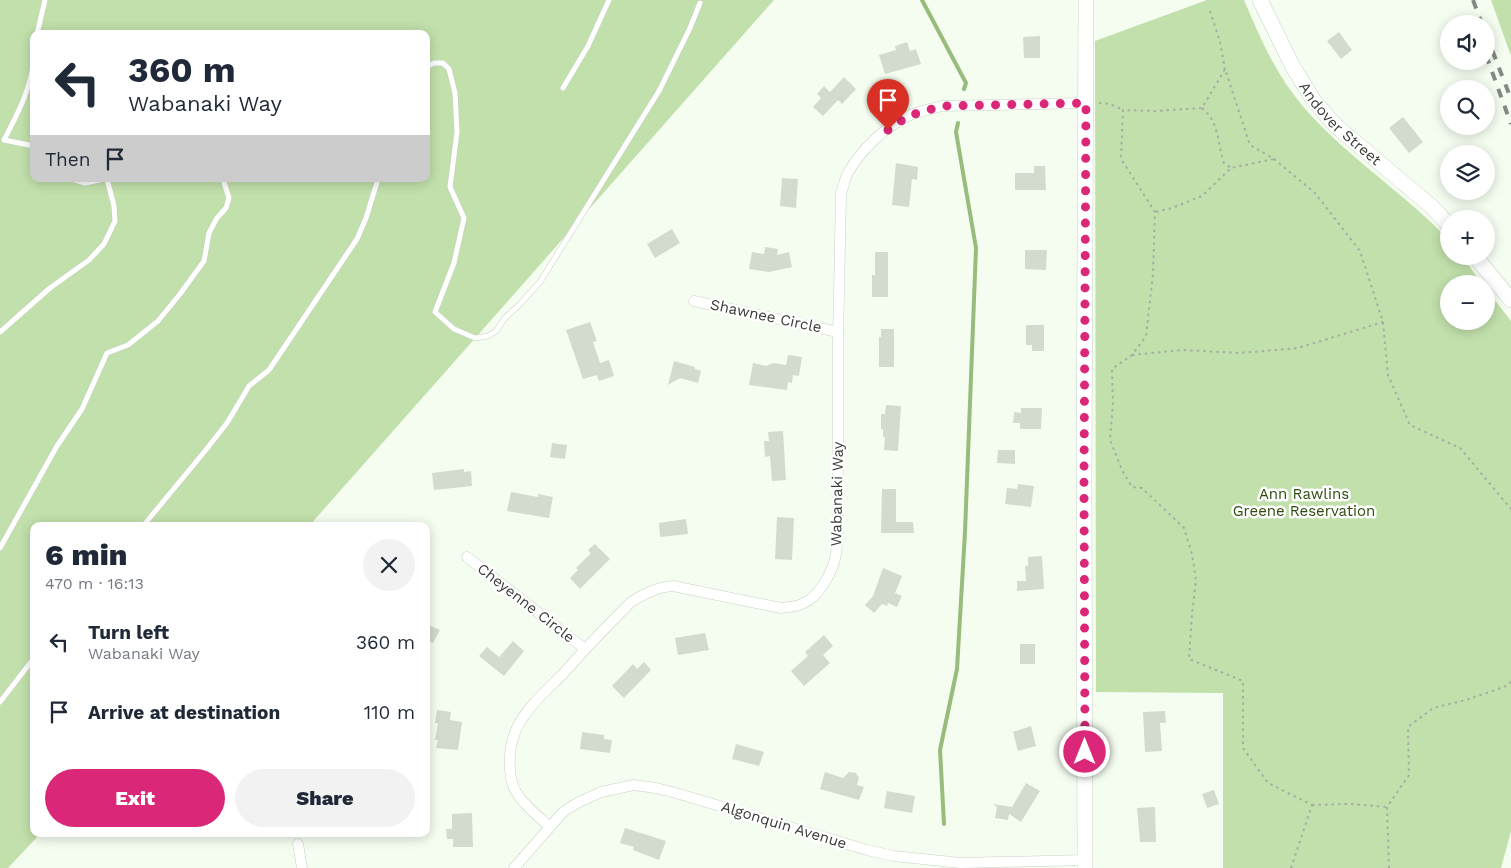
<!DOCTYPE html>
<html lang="en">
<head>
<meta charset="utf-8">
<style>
  :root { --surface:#fff; --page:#f2f2f3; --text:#1f2937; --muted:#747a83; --accent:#db2777 }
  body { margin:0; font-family:"Work Sans",sans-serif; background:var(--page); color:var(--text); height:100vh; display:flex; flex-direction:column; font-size:19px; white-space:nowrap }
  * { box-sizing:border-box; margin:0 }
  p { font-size:16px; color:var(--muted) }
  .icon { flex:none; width:28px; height:28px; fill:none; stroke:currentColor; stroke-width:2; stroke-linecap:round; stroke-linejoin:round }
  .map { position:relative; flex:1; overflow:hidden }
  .side { position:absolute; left:30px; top:522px; width:400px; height:315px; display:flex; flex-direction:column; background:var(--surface); border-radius:10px; box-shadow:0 2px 12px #0003 }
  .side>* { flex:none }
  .hud { position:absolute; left:30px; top:30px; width:400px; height:152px; border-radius:10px; box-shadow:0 2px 12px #0003; background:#fff; color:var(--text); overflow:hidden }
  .buttons { position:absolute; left:1440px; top:15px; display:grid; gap:10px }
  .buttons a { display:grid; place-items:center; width:55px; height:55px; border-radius:50%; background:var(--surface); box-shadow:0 2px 12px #0003; font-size:25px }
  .pin { position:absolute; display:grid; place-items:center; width:42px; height:42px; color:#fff; margin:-51px -21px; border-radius:50% 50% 50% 0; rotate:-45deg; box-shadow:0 0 5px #0007 }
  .pin .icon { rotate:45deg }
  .me { position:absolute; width:55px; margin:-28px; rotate:0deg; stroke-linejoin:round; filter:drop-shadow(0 0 4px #0008) }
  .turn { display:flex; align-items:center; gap:18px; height:105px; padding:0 15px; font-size:22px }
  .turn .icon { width:65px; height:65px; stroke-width:2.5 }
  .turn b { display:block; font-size:35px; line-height:42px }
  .then { display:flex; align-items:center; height:48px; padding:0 15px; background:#0003; gap:10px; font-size:19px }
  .round { display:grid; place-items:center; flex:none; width:52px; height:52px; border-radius:26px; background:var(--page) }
  .headline { display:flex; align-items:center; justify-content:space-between; height:85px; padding:0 15px }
  h1 { font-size:30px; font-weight:800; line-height:38px }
  .button { display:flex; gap:10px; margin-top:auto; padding:10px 15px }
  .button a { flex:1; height:58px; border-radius:30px; background:var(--accent); color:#fff; font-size:20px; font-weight:800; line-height:58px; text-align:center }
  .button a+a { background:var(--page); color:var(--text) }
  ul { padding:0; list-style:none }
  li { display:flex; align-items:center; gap:15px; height:70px; padding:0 15px }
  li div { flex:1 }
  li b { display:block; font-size:19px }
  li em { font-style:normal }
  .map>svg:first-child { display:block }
  .green { fill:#c1e0ab; fill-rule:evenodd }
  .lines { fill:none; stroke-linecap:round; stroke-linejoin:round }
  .stream { stroke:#98bc7b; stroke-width:4 }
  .building { fill:#d3dbce }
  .service-casing { stroke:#c9d1c4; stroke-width:6 }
  .minor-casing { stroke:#c9d1c4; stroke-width:11 }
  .secondary-casing { stroke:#c9d1c4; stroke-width:16 }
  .path { stroke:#a7ada3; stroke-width:2; stroke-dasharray:2.5 4; stroke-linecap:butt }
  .service { stroke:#fff; stroke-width:5 }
  .minor { stroke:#fff; stroke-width:10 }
  .secondary { stroke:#fff; stroke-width:15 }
  .rail { stroke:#848981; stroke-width:4; stroke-dasharray:9 9; stroke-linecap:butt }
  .route { stroke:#db2777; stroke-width:9; stroke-dasharray:0 16.2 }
  .labels { text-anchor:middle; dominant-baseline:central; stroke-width:5; stroke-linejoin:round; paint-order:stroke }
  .street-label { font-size:15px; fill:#383b36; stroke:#fff }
  .park-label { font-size:15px; fill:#2e4c0d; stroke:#fff }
</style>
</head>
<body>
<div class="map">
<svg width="1511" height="868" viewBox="0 0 1511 868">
  <rect width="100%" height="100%" fill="#f5fdf0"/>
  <!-- green -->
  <path class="green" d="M0 0H774L309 526H34V834H40L8 868H0ZM34 34H426V179H34Z
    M1207 0H1244C1258 33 1272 66 1294 95 1330 143 1390 183 1434 225L1449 241V256H1462L1482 284H1449V321H1486V289L1511 321V831L1501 868H1223V693L1096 692 1095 41Z
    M1491 0H1511V56Z"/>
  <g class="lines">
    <!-- stream -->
    <path class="stream" d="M922 0 966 83 964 89
      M944 824 940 750 957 669 965 532 976 248 956 132 958 123"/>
  </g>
  <!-- building -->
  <path class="building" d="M1339 32 1352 50 1341 59 1327 41Z
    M1040 36V58H1024L1023 37Z
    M907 42 910 51 916 49 921 64 885 74 879 55 896 50 895 46Z
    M844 77 856 89 842 104 838 100 823 116 813 107 821 98 817 94 824 86 830 92Z
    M1403 117 1423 142 1409 153 1389 128Z
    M896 163 918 167 917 180 912 179 909 207 892 205Z
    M1034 166H1045L1046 190H1015V173H1034Z
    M782 178 798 179 796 208 780 206Z
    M672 229 680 243 655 258 647 244Z
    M765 247 778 249 777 255 789 252 792 267 769 272 749 269 752 252 764 254Z
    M1025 250H1047L1046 270 1025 269Z
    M875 252H888V297H872V275H875Z
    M590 322 597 341 593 342 600 363 609 360 614 376 599 381 597 375 583 379 566 330Z
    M1026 325H1044V351H1032V345H1026Z
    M881 329H894V367H879V337H881Z
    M788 355 802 357 799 376 793 375 792 383 788 382 787 390 749 385 753 363 766 366 773 363 786 365Z
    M674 361 695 367V369L701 371 698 383 680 378 668 385Z
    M886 405 901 406 898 451 884 450 885 437H883V429H881V414H885Z
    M1021 408H1042L1041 429H1020V423H1013L1014 412 1021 413Z
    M783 431 786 480 772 481 770 456 765 457 764 441H769L768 432Z
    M552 443 567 445 565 459 550 457Z
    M998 450H1015V464L997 463Z
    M464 469V472L471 471 472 486 434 490 432 473Z
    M1018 484 1034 486 1031 507 1005 504 1007 488 1017 489Z
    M882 489H896V522H913L914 533H881Z
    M511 492 538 497V494L553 497 549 518 507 511Z
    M777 517 794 518 792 560 775 559Z
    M686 519 688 534 660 537 659 523Z
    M595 544 610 559 580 589 570 578 578 570 576 568 591 553 588 550Z
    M1042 556 1044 589 1017 591V581H1026L1025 566H1028V557Z
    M883 568 902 576 895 593 902 596 897 607 888 603 887 606 882 604 874 613 865 605 873 596Z
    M426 624 440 630 433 643 426 640Z
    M705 633 709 650 678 655 675 638Z
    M824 635 833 646 823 655 830 663 804 686 791 671 808 656 805 652Z
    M513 641 524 651 504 676 479 656 487 647 499 657Z
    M1020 644H1035V664H1020Z
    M644 662 651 670 624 698 612 686 633 664 637 669Z
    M437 710 451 712 450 720 462 722 458 750 436 748 438 740H435L438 723H435Z
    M1165 711 1166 723H1160L1162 751 1145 752 1143 712Z
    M1031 726 1036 746 1018 751 1013 732Z
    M582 732 604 735V739L612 740 610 753 580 749Z
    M736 744 764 752 759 766 732 759Z
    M825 772 843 778 849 772 856 773 859 778 857 785 864 787 859 800 820 789Z
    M1026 783 1040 791 1021 822 1009 814 1008 820 995 818 997 807 993 804 1012 807Z
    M1214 790 1219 804 1207 808 1202 794Z
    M887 791 915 796 912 813 884 808Z
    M1155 807 1156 842H1140L1137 808Z
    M472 813 473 847H453V839H447L446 829H452V814Z
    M625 828 666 841 659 860 633 850 634 847 620 843Z"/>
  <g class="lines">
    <defs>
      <path id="service" d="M37 34 45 0
        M34 58C31 89 18 113 4 140L34 146
        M426 67 434 63H443L449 69 455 93 457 132 450 187 464 218 454 263 435 312 454 329 475 338 488 336 496 331 505 318 519 305 540 282 659 91 690 28 700 3
        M563 88 588 46 609 0
        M72 179 85 183 104 179
        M0 332 50 288 89 260 104 244 115 221 114 206 107 179
        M143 526 205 451 227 423 249 386 269 370 357 239 366 218 378 179
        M0 548 57 446 82 409 107 353 128 345 158 321 180 294 204 261 209 233 217 218 226 208 229 198 223 179
        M0 702 34 658"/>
      <path id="minor" d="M694 301 838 332
        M467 557 585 649
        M550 827C538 816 521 803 514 788 507 770 509 744 517 728 527 707 546 691 562 675 584 650 607 626 631 602 644 594 657 587 673 586L781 608C789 607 797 607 804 603 819 596 831 574 835 559 837 551 837 541 838 532V342L841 193C844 186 845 177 849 171 862 149 885 127 908 116 919 111 931 109 942 106L1086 103
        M298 844 302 868
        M514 868 564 811 579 802 601 792 634 785 656 788 676 793 867 850 894 856 961 863 1085 860"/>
      <g id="secondary">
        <path id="s1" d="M1260 0 1293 67 1314 101 1336 126 1432 207 1449 225"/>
        <path d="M1475 256 1511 300"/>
        <path d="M1085 868 1084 481 1086 0"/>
      </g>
    </defs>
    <!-- service casing -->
    <use href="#service" class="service-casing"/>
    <!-- minor casing -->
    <use href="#minor" class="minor-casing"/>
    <!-- secondary casing -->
    <use href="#secondary" class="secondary-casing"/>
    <!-- path -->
    <path class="path" d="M1210 11 1220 42 1225 69
      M1099 103 1110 104 1123 110
      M1202 108C1220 123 1217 143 1224 163L1231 168
      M1156 212 1172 208 1202 196 1231 168 1274 159
      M1132 355 1183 350 1240 353 1298 348 1383 322
      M1312 805 1351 804 1387 807
      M1291 868 1312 805 1268 783 1243 748V681L1189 659 1192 614 1196 580 1192 554 1184 528 1142 488 1132 487 1122 470 1110 440 1113 404 1112 369 1132 355 1146 336 1153 274 1155 212 1121 159 1123 110 1155 111 1202 108 1225 69 1250 145 1274 159 1315 193 1360 251 1383 322 1388 375 1410 425 1460 448 1511 509
      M1389 868 1387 807 1409 775 1408 727 1433 708 1466 700 1504 687 1511 682"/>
    <!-- service -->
    <use href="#service" class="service"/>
    <!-- minor -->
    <use href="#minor" class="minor"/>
    <!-- secondary -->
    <use href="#secondary" class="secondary"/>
    <!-- rail -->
    <path class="rail" d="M1473 0 1482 24
      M1486 34 1511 99
      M1486 55 1511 124"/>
  </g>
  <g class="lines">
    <!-- route -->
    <path class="route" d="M888 130 908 116 942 106 1086 103 1084 481 1085 752"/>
  </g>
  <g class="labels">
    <!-- street labels -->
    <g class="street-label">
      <text stroke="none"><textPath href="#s1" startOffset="149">Andover Street</textPath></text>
      <text transform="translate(766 316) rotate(12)">Shawnee Circle</text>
      <text transform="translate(837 494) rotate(-89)">Wabanaki Way</text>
      <text transform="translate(526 603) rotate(38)">Cheyenne Circle</text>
      <text transform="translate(784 825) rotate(17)">Algonquin Avenue</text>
    </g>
    <!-- park labels -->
    <g class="park-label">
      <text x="1304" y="494">Ann Rawlins<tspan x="1304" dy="17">Greene Reservation</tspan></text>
    </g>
  </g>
</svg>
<div class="buttons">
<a><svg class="icon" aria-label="sound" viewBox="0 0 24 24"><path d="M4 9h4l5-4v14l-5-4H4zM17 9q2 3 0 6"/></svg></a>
<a><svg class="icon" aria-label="search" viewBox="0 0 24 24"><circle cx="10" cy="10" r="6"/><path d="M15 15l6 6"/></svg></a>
<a><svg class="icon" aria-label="layers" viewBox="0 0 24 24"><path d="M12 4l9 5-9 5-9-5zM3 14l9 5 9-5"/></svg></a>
<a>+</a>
<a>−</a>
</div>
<div class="pin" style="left:888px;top:130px;background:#d93025"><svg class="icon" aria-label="arrive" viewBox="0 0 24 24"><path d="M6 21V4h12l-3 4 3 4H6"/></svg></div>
<svg class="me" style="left:1085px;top:752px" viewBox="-20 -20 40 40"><circle r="17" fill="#db2777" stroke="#fff" stroke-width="3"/><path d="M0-11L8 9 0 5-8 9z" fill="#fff"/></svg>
<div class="hud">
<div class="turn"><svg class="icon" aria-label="left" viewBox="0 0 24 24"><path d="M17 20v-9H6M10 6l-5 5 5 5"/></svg><div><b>360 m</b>Wabanaki Way</div></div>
<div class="then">Then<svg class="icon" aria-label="arrive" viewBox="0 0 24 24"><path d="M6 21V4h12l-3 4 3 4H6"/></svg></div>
</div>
<section class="side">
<div class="headline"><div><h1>6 min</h1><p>470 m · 16:13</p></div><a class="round"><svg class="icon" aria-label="close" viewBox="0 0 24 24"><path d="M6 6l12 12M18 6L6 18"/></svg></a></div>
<ul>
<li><svg class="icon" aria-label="left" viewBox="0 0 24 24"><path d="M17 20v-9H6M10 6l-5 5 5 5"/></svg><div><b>Turn left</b><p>Wabanaki Way</p></div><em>360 m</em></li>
<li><svg class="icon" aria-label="arrive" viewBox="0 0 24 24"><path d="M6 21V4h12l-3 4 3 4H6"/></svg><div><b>Arrive at destination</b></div><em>110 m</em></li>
</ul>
<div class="button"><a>Exit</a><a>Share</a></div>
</section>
</div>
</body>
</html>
